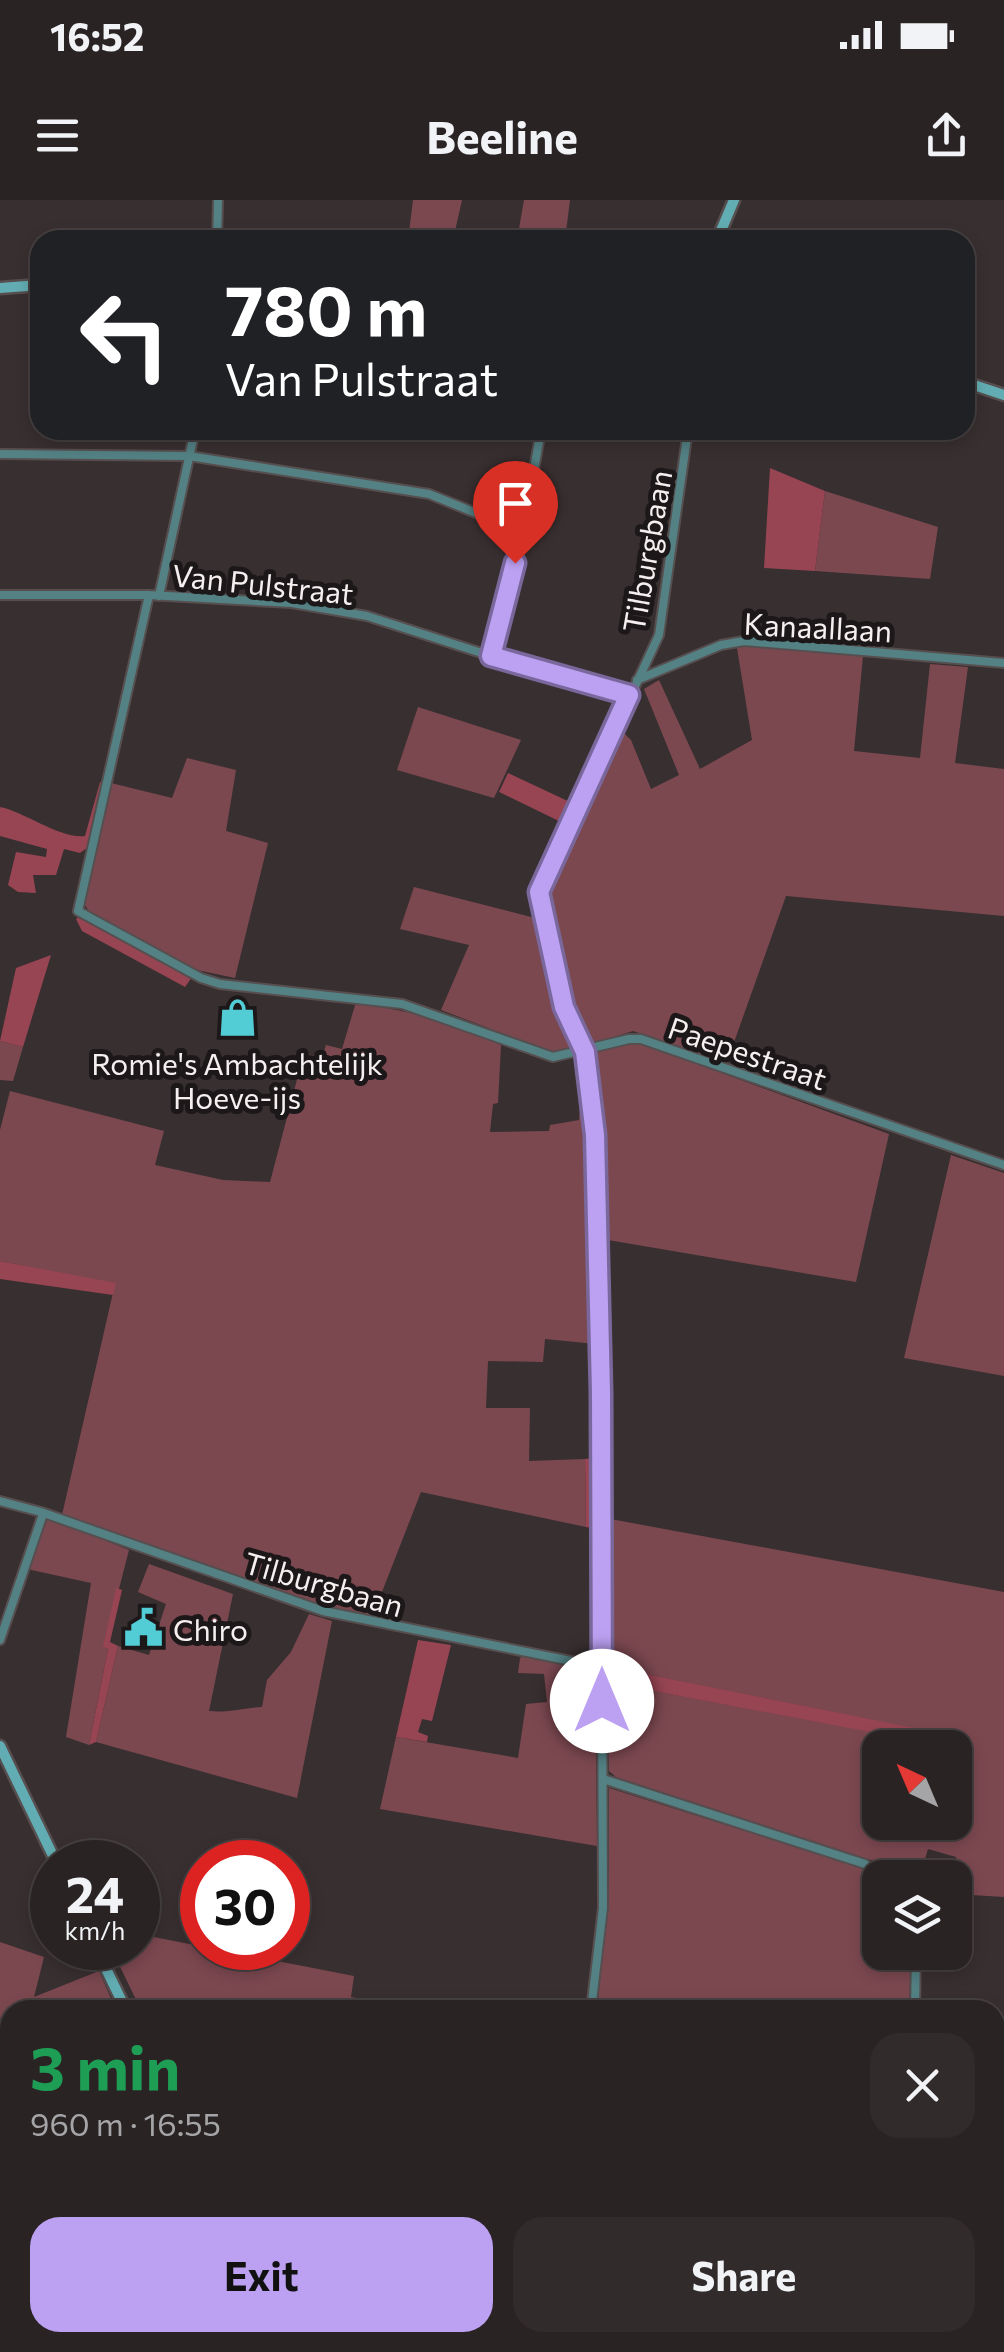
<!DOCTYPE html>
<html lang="en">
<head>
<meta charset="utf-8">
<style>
  :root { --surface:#2a2324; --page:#322b2c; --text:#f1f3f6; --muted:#a5a4a6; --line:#464041; --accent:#bca0f2 }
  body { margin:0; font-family:Commissioner,sans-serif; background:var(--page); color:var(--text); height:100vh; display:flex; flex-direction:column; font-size:38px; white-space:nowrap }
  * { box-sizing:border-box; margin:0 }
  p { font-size:32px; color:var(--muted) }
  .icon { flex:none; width:55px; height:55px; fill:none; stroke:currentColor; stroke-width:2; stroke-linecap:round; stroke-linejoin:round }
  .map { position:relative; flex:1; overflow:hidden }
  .sheet { position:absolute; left:0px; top:1800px; width:1005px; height:352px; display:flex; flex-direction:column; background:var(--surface); border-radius:30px 30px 0 0; box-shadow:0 5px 15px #0003,0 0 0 2px var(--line) }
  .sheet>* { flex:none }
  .top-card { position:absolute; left:30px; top:30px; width:945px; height:210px; border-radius:30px; box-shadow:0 5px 15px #0003,0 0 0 2px var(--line); background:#202124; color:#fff; overflow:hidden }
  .needle { width:65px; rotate:316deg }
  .tools { position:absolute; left:862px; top:1530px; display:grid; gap:20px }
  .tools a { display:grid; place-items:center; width:110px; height:110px; border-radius:20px; background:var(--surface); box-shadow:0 5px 15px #0003,0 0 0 2px var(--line); font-size:50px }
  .speed { position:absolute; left:30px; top:1640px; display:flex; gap:20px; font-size:50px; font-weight:700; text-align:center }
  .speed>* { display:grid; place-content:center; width:130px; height:130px; border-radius:50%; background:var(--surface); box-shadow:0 5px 15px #0003,0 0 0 2px var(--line); line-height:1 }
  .speed small { font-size:25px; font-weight:400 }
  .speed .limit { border:15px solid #d22; background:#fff; color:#111 }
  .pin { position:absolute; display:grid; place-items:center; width:85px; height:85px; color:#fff; margin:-102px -42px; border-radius:50% 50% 50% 0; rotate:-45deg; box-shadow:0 0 10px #0007 }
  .pin .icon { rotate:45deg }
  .me { position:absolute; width:110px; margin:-55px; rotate:0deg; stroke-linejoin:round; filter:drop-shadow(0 0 8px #0008) }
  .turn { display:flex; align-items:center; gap:35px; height:210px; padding:0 30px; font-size:45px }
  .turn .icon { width:130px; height:130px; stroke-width:2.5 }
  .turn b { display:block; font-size:70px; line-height:85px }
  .round { display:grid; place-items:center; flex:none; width:105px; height:105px; border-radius:30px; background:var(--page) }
  .headline { display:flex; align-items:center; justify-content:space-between; height:170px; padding:0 30px }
  h1 { font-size:60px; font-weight:700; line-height:75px; color:#1e9e55 }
  .cta { display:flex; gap:20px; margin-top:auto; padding:20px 30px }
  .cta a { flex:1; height:115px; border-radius:30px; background:var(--accent); color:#111; font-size:40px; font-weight:700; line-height:115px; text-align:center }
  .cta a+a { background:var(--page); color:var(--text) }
  .status { display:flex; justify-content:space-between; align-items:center; height:70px; padding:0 50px; background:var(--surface); direction:ltr }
  .status svg { height:28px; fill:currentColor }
  header { display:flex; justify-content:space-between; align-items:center; height:130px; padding:0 30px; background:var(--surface); font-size:45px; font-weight:700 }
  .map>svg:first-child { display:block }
  .green { fill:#7c4850; fill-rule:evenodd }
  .forest { fill:#974553 }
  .water { fill:#af5a67 }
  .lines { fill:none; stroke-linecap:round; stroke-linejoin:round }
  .street-casing { stroke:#564e4f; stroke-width:12 }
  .secondary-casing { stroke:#564e4f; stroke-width:15 }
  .street { stroke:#538184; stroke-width:8 }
  .secondary { stroke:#62adb3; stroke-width:10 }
  .route-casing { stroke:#7a689d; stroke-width:25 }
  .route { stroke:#bca0f2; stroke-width:18 }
  .labels { text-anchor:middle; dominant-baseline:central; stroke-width:10; stroke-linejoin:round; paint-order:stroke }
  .street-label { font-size:30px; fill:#f5efef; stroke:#1c1819 }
  .poi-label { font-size:30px; fill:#f5efef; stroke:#1c1819 }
</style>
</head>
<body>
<div class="status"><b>16:52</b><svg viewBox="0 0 49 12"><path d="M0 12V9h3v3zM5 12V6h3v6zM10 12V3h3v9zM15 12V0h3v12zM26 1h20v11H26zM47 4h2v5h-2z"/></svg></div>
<header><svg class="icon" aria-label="menu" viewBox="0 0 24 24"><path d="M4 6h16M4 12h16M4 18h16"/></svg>Beeline<svg class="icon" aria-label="share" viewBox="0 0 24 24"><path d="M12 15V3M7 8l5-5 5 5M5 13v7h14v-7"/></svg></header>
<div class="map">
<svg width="1004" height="2152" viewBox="0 0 1004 2152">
  <rect width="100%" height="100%" fill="#382f30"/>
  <!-- green -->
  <path class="green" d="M413 0H462L453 40H408Z
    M524 0H570L565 40H517Z
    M825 291 938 327 930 379 815 371Z
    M754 444 863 456 854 551 920 558 930 464 968 467 955 563 1004 569V716L786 696 727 862 633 831 592 844 569 807 547 713 546 694 621 530 631 540 651 589 679 575 644 489 659 480 700 569 752 540 737 448Z
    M418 507 521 540 494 598 397 570Z
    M187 558 236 570 226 631 268 643 235 778 197 770 89 711 84 704 111 583 172 598Z
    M414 687 535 718 559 810 574 836 575 846 564 851H549L441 810 469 745 400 729Z
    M356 802 432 817 501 845 498 903 493 904 490 932 549 931 550 925 579 920 580 905H588L596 1144 545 1139 543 1162 488 1161 486 1208H530L529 1261 585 1259 586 1327 421 1292 371 1420 336 1413 62 1315 115 1084 0 1061V930L10 891 164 931 155 965 223 980 270 982 304 853 322 858 326 845 342 849Z
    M0 841 23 847 13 881 0 880Z
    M627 843 645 845 889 934 856 1082 608 1040 599 916 591 853Z
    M951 955 1004 973V1176L904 1158Z
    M50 1318 129 1350 104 1447 108 1449 89 1545 66 1537 91 1383 27 1369 45 1320Z
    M605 1318 1004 1392V1697L955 1694V1678L951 1677 956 1657 928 1649 920 1676 616 1577 609 1571 606 1482 943 1545 944 1535 606 1466ZM880 1548H955V1622H880Z
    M149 1364 233 1394 209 1511C230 1513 241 1508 262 1507L267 1480 291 1452 309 1414 332 1421 297 1598 96 1542 118 1446 149 1455 166 1404 138 1392Z
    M523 1456 595 1469 597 1646 380 1609 396 1537 518 1558 526 1504 547 1502 544 1474 518 1473 520 1458Z
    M609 1588 865 1669 880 1688V1752L911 1753 909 1810H597L609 1696Z
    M138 1734 354 1776 351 1797 425 1810H141L111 1748H138Z
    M0 1742 44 1757 34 1797 99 1771 116 1810H10V1967L0 1964Z
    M995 1836 1004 1838V1952L995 1951Z
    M0 2026 10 2029V2142L174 2143 171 2149 177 2152H0Z
    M451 2142H810L811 2143 809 2152H443Z
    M244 2143V2142L437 2143 425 2152H245Z"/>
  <!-- forest -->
  <path class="forest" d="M770 268 825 291 815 371 764 368Z
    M508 573 572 603 563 623 499 592Z
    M100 582H103L88 647 80 653 64 649 56 675H33L36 693 18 692 8 685 16 652 46 657 47 649 0 636V607C25 612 60 639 85 636Z
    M80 716 192 777 185 787 82 731 76 719Z
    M51 755 23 847 0 841 16 768Z
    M0 1061 116 1083 113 1095 0 1079Z
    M596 1258 597 1329 586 1327 585 1259Z
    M116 1388 122 1390 110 1442 118 1446 96 1542 89 1545 108 1449 103 1447Z
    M418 1440 451 1445 432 1521 422 1519 418 1532 428 1536 427 1542 396 1537Z
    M606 1466 944 1534V1546L606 1482Z"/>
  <!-- water -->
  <path class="water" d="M1004 2005V2115L995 2152H969L972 2143 995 2142V2043Z"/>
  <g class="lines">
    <defs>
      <path id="street" d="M217 40 218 0
        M0 254 189 256 429 294 523 332
        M0 395H149L292 403 367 416 491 456 629 495
        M149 395 78 711 201 778 220 784 402 804 553 857 629 839H641L1004 965
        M159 396 195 230
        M491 456 523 332 541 230
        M637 480 721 445 744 441 1004 463
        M0 1301 41 1312 323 1411 601 1467
        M0 1440 43 1314
        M603 1579 865 1664 880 1679
        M591 1810 603 1708 601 1192 595 935 585 852 564 807 539 692 659 435 688 230
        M915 1810 916 1752
        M436 2152 444 2142
        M947 2152 949 2142"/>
      <path id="secondary" d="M717 40 734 0
        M0 88 40 85
        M965 182 1004 195
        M0 1546 56 1662
        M96 1748 126 1810
        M231 2142 232 2152"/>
    </defs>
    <!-- street casing -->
    <use href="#street" class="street-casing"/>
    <!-- secondary casing -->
    <use href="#secondary" class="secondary-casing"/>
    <!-- street -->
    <use href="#street" class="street"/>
    <!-- secondary -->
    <use href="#secondary" class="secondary"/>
  </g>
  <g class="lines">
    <defs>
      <path id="route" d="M515 363 491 456 629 495 539 692 564 807 585 852 595 935 601 1192 602 1501"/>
    </defs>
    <!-- route casing -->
    <use href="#route" class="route-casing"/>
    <!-- route -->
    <use href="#route" class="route"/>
  </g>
  <!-- icons -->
  <defs>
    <symbol id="shop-bare" viewBox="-9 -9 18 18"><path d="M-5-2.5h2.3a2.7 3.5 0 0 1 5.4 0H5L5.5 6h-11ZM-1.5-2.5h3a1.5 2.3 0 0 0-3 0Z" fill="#52ccd5" stroke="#1c1819" stroke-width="2.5" paint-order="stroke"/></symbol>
    <symbol id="civic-bare" viewBox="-9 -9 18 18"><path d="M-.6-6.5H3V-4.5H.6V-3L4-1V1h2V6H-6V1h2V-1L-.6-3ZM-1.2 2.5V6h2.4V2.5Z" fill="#52ccd5" stroke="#1c1819" stroke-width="2.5" paint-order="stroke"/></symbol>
  </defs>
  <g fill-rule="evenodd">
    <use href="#shop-bare" x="210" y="790" width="55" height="55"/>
    <use href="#civic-bare" x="116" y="1400" width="55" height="55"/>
  </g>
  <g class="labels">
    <!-- street labels -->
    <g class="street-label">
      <text transform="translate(646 351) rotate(-80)">Tilburgbaan</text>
      <text transform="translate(263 383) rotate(6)">Van Pulstraat</text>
      <text transform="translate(818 426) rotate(3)">Kanaallaan</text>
      <text transform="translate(748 852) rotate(19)">Paepestraat</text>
      <text transform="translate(324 1383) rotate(16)">Tilburgbaan</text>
    </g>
    <!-- poi labels -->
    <g class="poi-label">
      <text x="237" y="862">Romie's Ambachtelijk<tspan x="237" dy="34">Hoeve-ijs</tspan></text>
      <text x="173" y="1428" text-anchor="start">Chiro</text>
    </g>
  </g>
</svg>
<div class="tools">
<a><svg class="needle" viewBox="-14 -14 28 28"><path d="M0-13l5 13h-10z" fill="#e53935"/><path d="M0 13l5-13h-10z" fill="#a5a4a6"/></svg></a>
<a><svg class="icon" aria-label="layers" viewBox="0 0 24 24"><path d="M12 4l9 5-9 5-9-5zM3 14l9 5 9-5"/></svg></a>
</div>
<div class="speed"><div>24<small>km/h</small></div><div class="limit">30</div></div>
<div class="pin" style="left:515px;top:363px;background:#d93025"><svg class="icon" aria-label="arrive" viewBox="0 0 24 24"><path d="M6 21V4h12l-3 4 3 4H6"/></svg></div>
<svg class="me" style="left:602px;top:1501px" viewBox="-20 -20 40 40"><circle r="19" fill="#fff"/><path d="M0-13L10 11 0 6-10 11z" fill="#bca0f2"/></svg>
<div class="top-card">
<div class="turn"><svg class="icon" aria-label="left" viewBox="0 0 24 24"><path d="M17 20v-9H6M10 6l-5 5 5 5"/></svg><div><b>780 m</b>Van Pulstraat</div></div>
</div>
<section class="sheet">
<div class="headline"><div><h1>3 min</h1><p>960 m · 16:55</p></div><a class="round"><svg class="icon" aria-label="close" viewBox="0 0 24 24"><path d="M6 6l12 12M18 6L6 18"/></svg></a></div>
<div class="cta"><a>Exit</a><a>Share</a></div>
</section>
</div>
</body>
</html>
